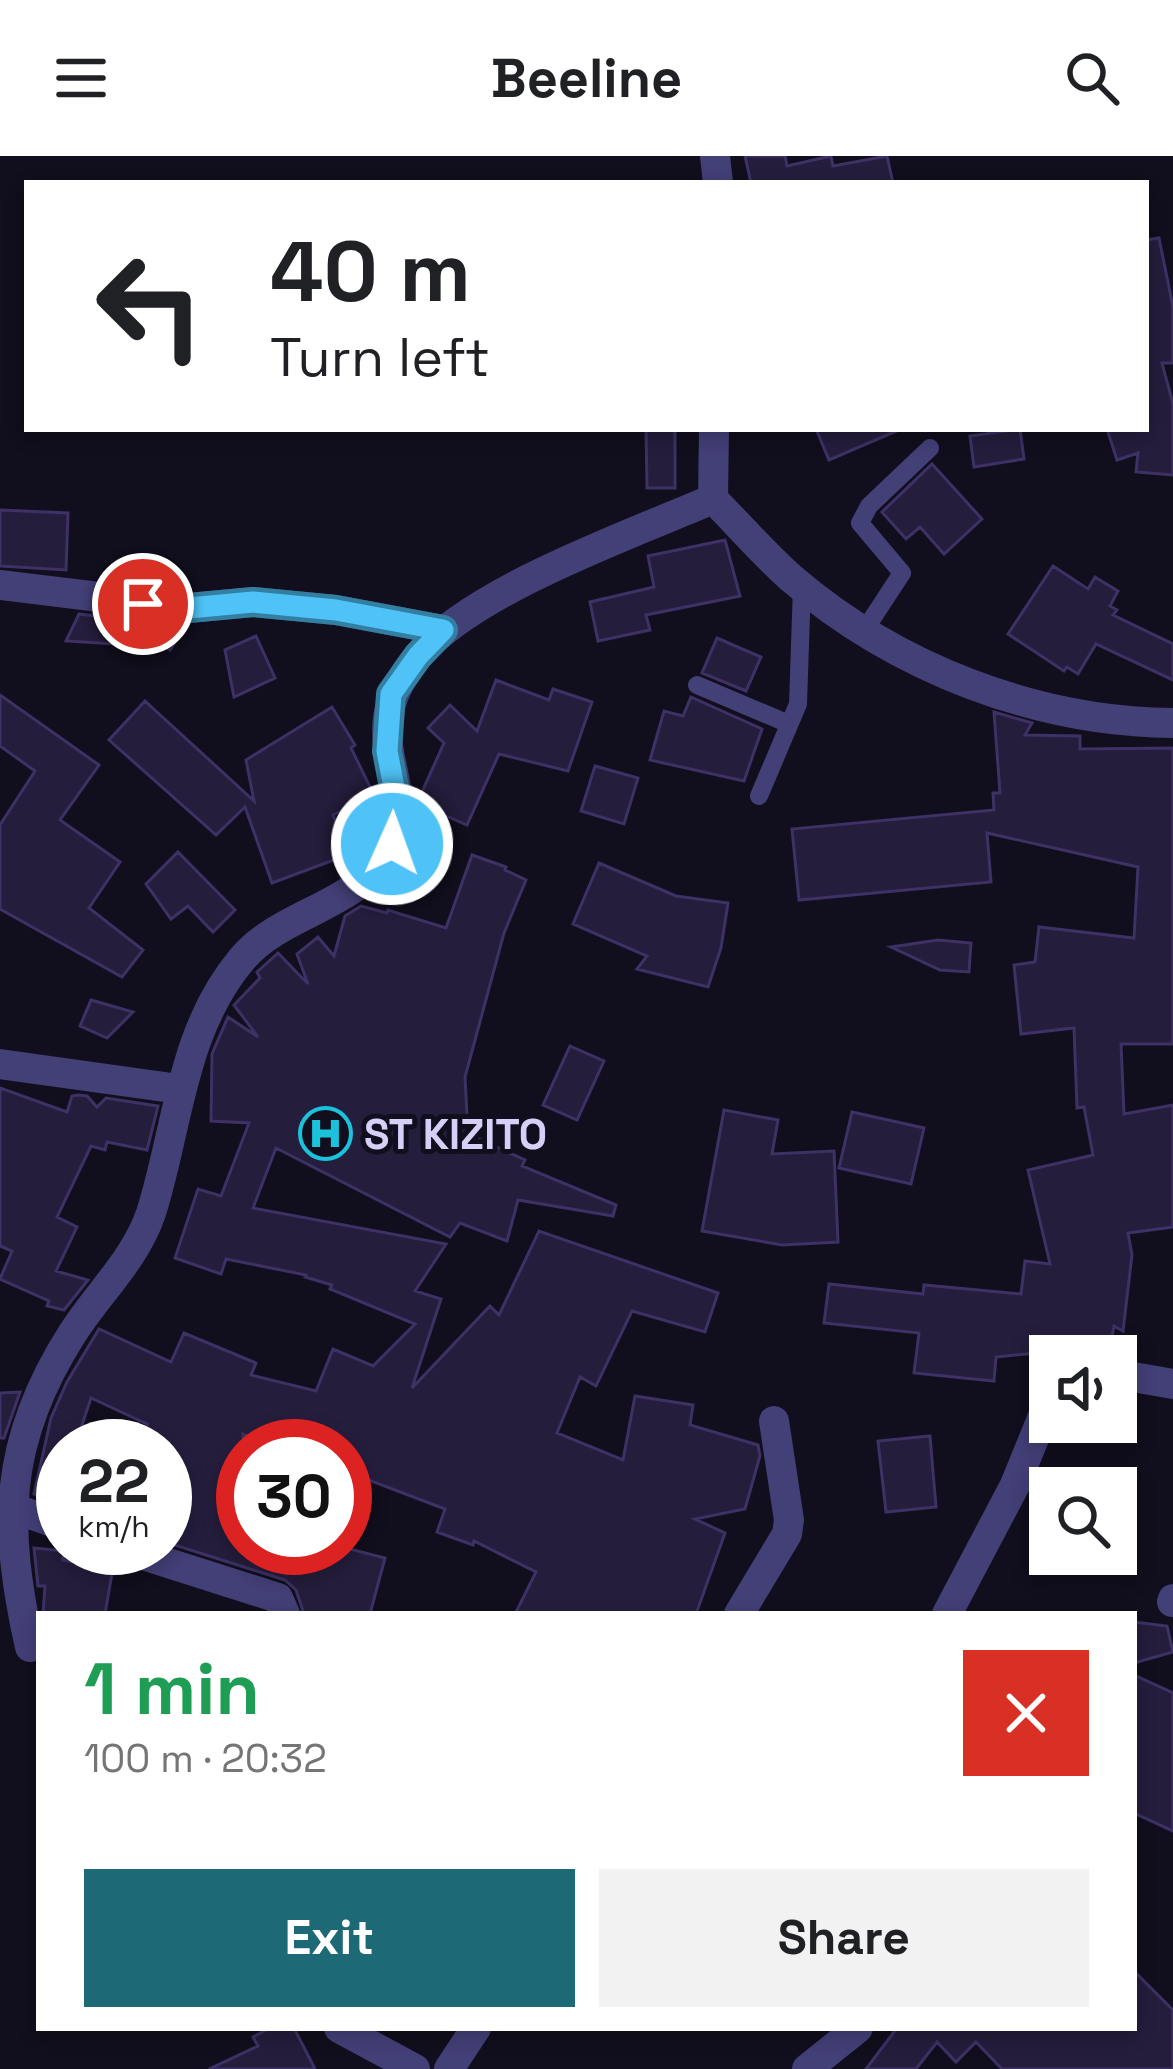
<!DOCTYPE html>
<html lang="en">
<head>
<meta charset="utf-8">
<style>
  :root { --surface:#fff; --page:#f2f2f2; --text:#202124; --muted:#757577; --accent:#1d6976 }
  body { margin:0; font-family:"Space Grotesk",sans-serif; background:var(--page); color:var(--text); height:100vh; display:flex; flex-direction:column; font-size:45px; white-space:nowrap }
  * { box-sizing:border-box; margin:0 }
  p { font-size:39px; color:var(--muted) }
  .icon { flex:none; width:66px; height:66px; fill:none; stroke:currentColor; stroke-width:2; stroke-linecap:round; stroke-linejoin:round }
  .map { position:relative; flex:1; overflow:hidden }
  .drawer { position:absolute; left:36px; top:1455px; width:1101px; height:420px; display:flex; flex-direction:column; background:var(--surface); border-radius:0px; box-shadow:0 6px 18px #0003 }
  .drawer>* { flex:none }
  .hud { position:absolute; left:24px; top:24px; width:1125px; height:252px; border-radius:0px; box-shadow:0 6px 18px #0003; background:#fff; color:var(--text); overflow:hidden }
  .controls { position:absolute; left:1029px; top:1179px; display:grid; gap:24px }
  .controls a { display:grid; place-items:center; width:108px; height:108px; border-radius:0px; background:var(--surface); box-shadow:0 6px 18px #0003; font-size:60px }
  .speed { position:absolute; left:36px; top:1263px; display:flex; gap:24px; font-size:60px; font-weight:700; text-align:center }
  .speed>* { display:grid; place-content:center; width:156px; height:156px; border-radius:50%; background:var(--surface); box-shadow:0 6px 18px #0003; line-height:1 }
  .speed small { font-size:30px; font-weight:400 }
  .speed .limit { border:18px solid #d22; background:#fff; color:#111 }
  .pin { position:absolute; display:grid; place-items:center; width:102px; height:102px; color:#fff; margin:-51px; border:6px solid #fff; border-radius:50%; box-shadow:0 3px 12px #0007 }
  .me { position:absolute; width:132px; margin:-66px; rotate:2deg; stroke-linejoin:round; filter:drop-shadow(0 0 9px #0008) }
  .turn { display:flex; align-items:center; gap:42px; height:252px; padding:0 48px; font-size:54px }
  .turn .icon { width:156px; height:156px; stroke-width:2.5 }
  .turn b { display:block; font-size:84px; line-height:102px }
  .round { display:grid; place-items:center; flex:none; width:126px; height:126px; border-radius:0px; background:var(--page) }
  .headline { display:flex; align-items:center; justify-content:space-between; height:204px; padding:0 48px }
  h1 { font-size:72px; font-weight:800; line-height:90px; color:#1e9e55 }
  .action { display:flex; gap:24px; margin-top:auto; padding:24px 48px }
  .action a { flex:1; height:138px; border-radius:0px; background:var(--accent); color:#fff; font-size:48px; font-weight:800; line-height:138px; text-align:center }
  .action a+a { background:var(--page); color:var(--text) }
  header { display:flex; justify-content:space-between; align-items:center; height:156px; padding:0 48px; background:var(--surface); font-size:54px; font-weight:800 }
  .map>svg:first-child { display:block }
  .building { fill:#241d3c; stroke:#3d3165; stroke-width:3 }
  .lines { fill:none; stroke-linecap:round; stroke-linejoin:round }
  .lane { stroke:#433f77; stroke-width:18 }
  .street { stroke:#433f77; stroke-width:30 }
  .route-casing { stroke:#337fa1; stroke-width:30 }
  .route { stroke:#4fc3f7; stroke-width:21 }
  .labels { text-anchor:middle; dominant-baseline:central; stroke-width:10; stroke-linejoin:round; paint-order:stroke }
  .poi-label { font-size:42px; font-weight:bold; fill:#d6d0f9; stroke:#110e1d; text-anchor:start }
</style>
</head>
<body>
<header><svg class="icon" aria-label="menu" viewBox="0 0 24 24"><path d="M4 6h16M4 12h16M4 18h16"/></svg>Beeline<svg class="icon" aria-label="search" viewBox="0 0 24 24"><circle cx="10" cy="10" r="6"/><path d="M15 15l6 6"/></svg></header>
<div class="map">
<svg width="1173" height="1913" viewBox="0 0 1173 1913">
  <rect width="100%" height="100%" fill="#110e1d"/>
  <!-- building -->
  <path class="building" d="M745 0H785L787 10 831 0 833 10 887 0 893 27H751Z
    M1159 82 1173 151V207H1162L1173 248V319L1136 316 1138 297 1117 304 1107 273H1146V84Z
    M646 273H675V332H647Z
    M816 273H901L829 304Z
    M1020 273 1024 303 974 311 970 280Z
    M932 308 982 363 944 398 920 371 906 383 882 356Z
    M0 354 68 357 66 414 0 410Z
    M725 384 740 440 646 459 650 474 598 485 590 446 654 431 648 400Z
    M1053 410 1088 433 1095 421 1118 435 1110 450 1117 454 1113 459 1173 488V524L1096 488 1078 518 1067 511 1064 515 1008 478Z
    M79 458 185 471 170 494 132 467 130 489 66 485Z
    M256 480 275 522 234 541 225 494Z
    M717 482 761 501 746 535 702 517Z
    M496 524 549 544 553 533 592 546 568 615 499 598 467 669 417 647 444 587 428 572 450 549 477 575Z
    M0 539 99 609 60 664 120 706 89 752 143 794 122 821 0 753V669L35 615 0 590Z
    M691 541 762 573 744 625 650 604 664 555 683 560Z
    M145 545 254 645 246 604 332 551 355 589 351 592 374 639 333 659 347 699 272 727 245 651 216 679 109 584Z
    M994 556 1032 567 1025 579 1080 580V593L1173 592V888H1121L1124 958 1173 949V1071L1128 1077 1132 1099 1123 1175 1114 1170 1108 1200 1047 1196 996 1201 994 1225 914 1217 919 1177 824 1167 829 1128 923 1138 924 1129 1021 1138 1025 1105 1050 1108 1028 1014 1093 999 1084 951 1077 952 1074 872 1021 878 1014 809 1035 806 1039 771 1134 782 1138 711 987 677 991 726 799 744 792 673 994 654 993 637H1000Z
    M595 610 638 622 624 668 581 655Z
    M178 696 235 754 213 776 188 750 171 763 146 728Z
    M472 699 506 711 505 714 526 724 504 777 465 921 468 978 525 1004 522 1010 616 1049 613 1060 518 1044 507 1085 460 1067 450 1081 276 992 253 1052 446 1088 415 1135 441 1143 412 1232 490 1150 499 1159 539 1075 718 1137 705 1176 632 1155 596 1230 580 1221 557 1277 623 1304 635 1240 693 1249 690 1269 758 1289 760 1300 745 1353 695 1363 725 1377 696 1458H515L536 1416 474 1385 473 1389 437 1376 445 1353 345 1315V1290H271L243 1278V1392H346L385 1402 370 1458H304L296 1434 285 1424 165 1386V1290H138L147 1268 91 1242 75 1290H63V1347L34 1338 51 1262 67 1226 99 1173 171 1206 184 1177 256 1207 251 1219 316 1235 333 1193 373 1210 415 1168 330 1133 332 1129 305 1121 306 1119 226 1103 221 1118 175 1102 198 1033 221 1040 249 967 211 965 212 898 228 861 258 881 234 849 260 822 257 816 278 797 308 828 297 798 318 781 334 800 345 760 361 750 387 757 388 754 446 772Z
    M599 707 676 740 728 747 721 792 708 831 637 813 647 800 573 768Z
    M938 784 971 787 969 816 940 814 891 791Z
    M91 844 133 856 107 882 80 870Z
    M570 890 604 905 577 964 543 949Z
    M0 932 67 956 72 940 78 939 87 940 97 951 106 942 158 950 147 994 107 986 105 994 91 990 57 1061 77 1071 56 1115 88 1124 64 1154 47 1150 49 1145 0 1123 12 1095 0 1090Z
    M724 954 778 964 772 998 834 995 838 1086 782 1089 702 1075Z
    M852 956 924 972 911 1028 839 1012Z
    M20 1236 4 1282H0V1237Z
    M930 1280 936 1351 886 1356 878 1285Z
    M34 1392 64 1395 63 1404 106 1412 105 1416 112 1417 105 1458H43L45 1430H38Z
    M1134 1466 1167 1470 1173 1496 1134 1507Z
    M1134 1519 1173 1537V1675L1134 1657Z
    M1134 1815 1173 1854V1913H1002L976 1886 956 1906 937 1886 916 1913H866L897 1872H1134Z
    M270 1872H294L315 1913H209L258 1890 253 1881Z"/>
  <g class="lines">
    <!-- lane -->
    <path class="lane" d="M864 475 902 417 860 367 869 350 930 292
      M697 529 789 568
      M759 640 798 548 802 430"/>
    <!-- street -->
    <path class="street" d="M715 0 718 27
      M714 273 713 343C739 369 764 398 791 422 896 512 1036 566 1173 567
      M0 429 189 452 253 446 336 454 443 474
      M0 908 179 933
      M1116 1218 1173 1228
      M11 1351 63 1370
      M121 1392 278 1442 285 1458
      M1172 1446 1173 1443
      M739 1458 787 1378 789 1364 774 1265
      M947 1458 1015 1329 1050 1243
      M30 1491C3 1371 3 1286 72 1178 98 1137 135 1104 151 1057 178 972 181 875 242 803 283 754 363 751 391 689 420 624 350 582 418 500 473 434 632 378 713 343
      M339 1872 415 1913
      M449 1913 476 1872
      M807 1913 858 1872"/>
  </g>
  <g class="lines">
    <defs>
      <path id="route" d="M143 448 189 452 253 446 336 454 443 474 418 500 391 538 387 595 398 652 392 688"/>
    </defs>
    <!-- route casing -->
    <use href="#route" class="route-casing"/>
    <!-- route -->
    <use href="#route" class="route"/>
  </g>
  <!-- icons -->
  <defs>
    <symbol id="hospital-ring" viewBox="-11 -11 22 22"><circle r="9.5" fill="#110e1d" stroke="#1ac2db" stroke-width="1.5"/><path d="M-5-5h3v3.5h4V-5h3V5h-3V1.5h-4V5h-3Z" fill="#1ac2db"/></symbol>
  </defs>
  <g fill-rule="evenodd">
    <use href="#hospital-ring" x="296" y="948" width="59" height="59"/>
  </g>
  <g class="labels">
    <!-- poi labels -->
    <g class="poi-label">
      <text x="364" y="978">ST KIZITO</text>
    </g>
  </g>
</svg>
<div class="controls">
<a><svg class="icon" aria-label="sound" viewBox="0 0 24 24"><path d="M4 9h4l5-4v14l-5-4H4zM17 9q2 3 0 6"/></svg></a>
<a><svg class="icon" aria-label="search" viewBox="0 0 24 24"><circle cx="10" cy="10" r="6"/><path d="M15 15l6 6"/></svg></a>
</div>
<div class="speed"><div>22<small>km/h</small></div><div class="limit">30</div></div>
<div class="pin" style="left:143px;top:448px;background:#d93025"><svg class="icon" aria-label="arrive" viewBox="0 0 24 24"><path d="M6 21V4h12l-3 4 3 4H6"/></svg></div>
<svg class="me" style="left:392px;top:688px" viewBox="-20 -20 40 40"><circle r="17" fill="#4fc3f7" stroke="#fff" stroke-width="3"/><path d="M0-11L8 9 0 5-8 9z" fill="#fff"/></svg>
<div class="hud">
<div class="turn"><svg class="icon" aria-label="left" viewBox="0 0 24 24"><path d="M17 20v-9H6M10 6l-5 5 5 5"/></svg><div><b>40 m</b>Turn left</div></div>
</div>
<section class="drawer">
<div class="headline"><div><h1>1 min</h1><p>100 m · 20:32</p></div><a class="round" style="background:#d93025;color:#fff"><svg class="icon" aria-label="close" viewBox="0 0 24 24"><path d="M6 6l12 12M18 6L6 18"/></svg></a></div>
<div class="action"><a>Exit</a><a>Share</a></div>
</section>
</div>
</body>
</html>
